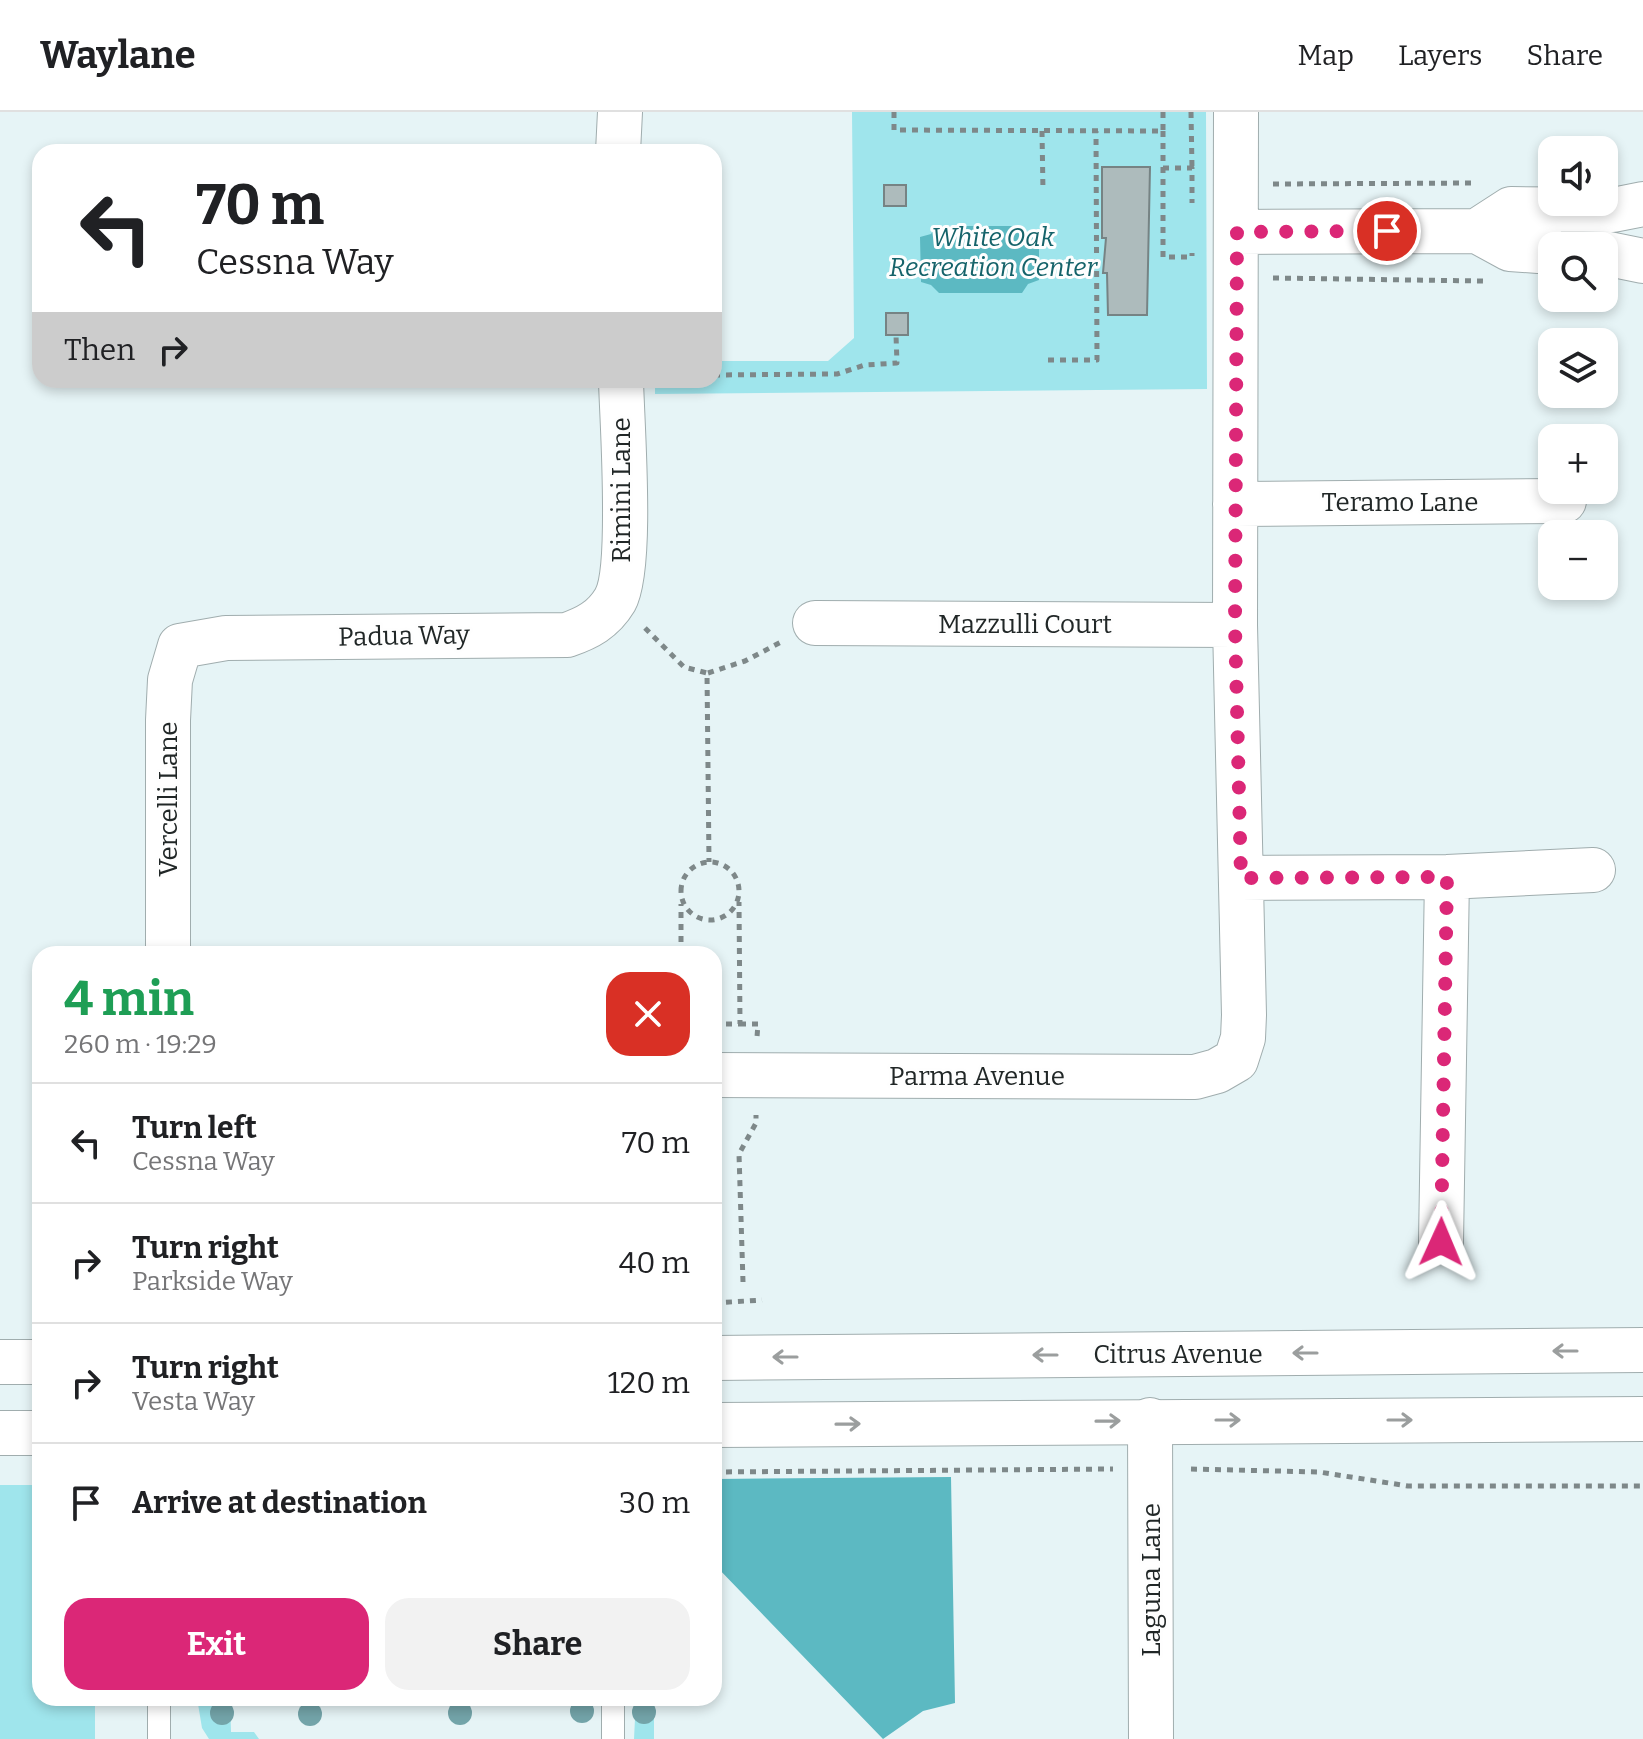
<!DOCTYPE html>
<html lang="en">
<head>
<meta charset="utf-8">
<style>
  :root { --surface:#fff; --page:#f2f2f2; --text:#202124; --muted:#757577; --line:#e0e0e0; --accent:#db2777 }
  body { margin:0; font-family:Bitter,serif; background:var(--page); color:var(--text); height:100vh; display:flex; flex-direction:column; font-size:30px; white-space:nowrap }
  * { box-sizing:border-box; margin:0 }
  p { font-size:26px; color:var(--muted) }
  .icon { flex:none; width:44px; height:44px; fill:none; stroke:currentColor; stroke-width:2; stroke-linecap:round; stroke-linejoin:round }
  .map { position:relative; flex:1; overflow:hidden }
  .sheet { position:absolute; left:32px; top:834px; width:690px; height:760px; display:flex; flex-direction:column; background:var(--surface); border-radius:24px; box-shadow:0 4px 12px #0003 }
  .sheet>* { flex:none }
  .hud { position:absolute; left:32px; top:32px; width:690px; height:244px; border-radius:24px; box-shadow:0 4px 12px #0003; background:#fff; color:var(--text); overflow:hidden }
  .fabs { position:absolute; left:1538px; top:24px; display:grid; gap:16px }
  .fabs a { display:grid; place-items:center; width:80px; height:80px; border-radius:16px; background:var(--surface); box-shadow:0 4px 12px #0003; font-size:40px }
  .pin { position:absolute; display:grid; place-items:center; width:68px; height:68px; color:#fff; margin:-34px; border:4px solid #fff; border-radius:50%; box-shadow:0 2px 8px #0007 }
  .me { position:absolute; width:88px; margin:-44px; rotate:1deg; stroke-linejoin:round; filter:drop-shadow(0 0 6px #0008) }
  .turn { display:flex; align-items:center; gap:28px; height:168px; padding:0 32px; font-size:36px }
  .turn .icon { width:104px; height:104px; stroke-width:2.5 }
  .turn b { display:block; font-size:56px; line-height:68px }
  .then { display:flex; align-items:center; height:76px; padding:0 32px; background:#0003; gap:16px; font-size:30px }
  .round { display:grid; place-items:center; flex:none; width:84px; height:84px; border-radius:24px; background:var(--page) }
  .overview { display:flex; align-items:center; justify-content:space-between; height:136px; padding:0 32px }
  h1 { font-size:48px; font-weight:700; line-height:60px; color:#1e9e55 }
  .primary-button { display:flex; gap:16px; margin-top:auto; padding:16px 32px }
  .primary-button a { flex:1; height:92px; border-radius:24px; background:var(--accent); color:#fff; font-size:32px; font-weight:700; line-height:92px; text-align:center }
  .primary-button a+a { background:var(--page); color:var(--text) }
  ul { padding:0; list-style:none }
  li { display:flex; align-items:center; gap:24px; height:120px; padding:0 32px; border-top:2px solid var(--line) }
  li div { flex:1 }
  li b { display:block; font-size:30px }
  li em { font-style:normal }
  header { display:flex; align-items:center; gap:48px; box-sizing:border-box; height:112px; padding:0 40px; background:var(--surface); border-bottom:2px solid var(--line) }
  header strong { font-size:38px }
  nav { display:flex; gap:44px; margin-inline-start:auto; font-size:28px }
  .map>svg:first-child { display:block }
  .green { fill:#9fe5ec }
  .water { fill:#5cb9c2 }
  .building { fill:#adbbbc; stroke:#768384; stroke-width:2 }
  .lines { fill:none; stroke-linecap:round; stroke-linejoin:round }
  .lane-casing { stroke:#a0adae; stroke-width:24 }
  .street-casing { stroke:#a0adae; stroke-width:46 }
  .secondary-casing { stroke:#a0adae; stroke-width:46 }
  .path { stroke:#7e8889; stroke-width:5; stroke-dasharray:6 6; stroke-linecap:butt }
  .lane { stroke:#fff; stroke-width:22 }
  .street { stroke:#fff; stroke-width:44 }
  .secondary { stroke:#fff; stroke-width:44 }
  .tree { fill:#73a4a9 }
  .oneway { stroke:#9b9e9e }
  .route { stroke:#db2777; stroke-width:14; stroke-dasharray:0 25.2 }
  .labels { text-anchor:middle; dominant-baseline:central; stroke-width:6; stroke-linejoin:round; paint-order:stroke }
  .park-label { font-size:26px; font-style:italic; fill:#15636a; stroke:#fefefe }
  .street-label { font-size:26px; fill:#212727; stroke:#fefefe }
</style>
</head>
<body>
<header>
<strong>Waylane</strong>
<nav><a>Map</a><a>Layers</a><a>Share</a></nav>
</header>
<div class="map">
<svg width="1643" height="1627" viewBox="0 0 1643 1627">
  <rect width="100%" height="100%" fill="#e6f4f6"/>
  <!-- green -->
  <path class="green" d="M852 0H1206L1207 277 655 282V268H714V249H828L854 226Z
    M0 1373H40V1586H95V1627H0Z
    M197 1586H230L231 1620H254L259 1627H209L202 1616Z
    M636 1586H654V1627H634Z"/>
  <!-- water -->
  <path class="water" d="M937 114H1021L1030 125 1039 126V168L1028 172 1022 181H939L931 173 921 170 920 125 931 122Z
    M951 1365 955 1591 923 1599 883 1627 714 1452V1367Z"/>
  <!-- building -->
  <path class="building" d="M1102 55H1150L1147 203H1108L1107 161H1103L1106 126H1102Z
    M884 73H906V94H884Z
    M886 201H908V223H886Z"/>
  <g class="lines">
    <defs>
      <path id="lane" d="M159 1586V1627
        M613 1586V1627"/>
      <path id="street" d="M618 40 620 0
        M1477 119 1511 97 1613 98 1643 92
        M1237 120 1477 119 1510 137 1552 140
        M1604 141 1643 149
        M1235 392 1564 389
        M815 511 1235 513
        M1241 766 1447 765 1593 758
        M168 842V608L170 568 180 534 226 526 567 523C587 516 603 508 615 488 633 456 622 312 621 268
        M714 963 1195 965 1217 959 1236 948 1243 926 1244 903 1235 513 1236 0
        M1441 1130 1447 765
        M1150 1308 1151 1627"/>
      <path id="secondary" d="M714 1246 1643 1238
        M0 1250H40
        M714 1313 1643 1307
        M0 1321H40"/>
    </defs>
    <!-- lane casing -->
    <use href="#lane" class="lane-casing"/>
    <!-- street casing -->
    <use href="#street" class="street-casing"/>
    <!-- secondary casing -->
    <use href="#secondary" class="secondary-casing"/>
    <!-- path -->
    <path class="path" d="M894 0V18L1163 19V0
      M1191 0 1192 56
      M1042 19 1043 79
      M1163 19V145H1192V141
      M1163 56H1192V91
      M1273 72 1475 71
      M1273 166 1483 169
      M1048 248H1097L1096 19
      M714 263 837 262 865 253 897 251 896 223
      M645 516 684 555 707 561 709 750
      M708 561 745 549 783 529
      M681 779a29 29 0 1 1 58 0a29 29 0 1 1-58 0Z
      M681 842V792
      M714 912H740L739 790
      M740 912H758L757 925
      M743 1170 739 1042 756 1011V1003
      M714 1191 762 1188
      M1191 1357 1319 1360 1408 1374H1643
      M714 1360 1113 1357"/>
    <!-- lane -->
    <use href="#lane" class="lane"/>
    <!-- street -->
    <use href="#street" class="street"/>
    <!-- secondary -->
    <use href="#secondary" class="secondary"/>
  </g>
  <!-- trees -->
  <g class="tree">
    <circle cx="582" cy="1599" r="12"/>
    <circle cx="644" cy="1600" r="12"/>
    <circle cx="222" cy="1601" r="12"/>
    <circle cx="460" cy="1601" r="12"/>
    <circle cx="310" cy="1602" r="12"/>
  </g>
  <!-- one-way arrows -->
  <defs><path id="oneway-shaft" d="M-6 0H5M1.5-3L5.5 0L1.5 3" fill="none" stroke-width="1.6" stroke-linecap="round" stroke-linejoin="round" transform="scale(2)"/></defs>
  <g class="oneway">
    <use href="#oneway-shaft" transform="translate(1565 1239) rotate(180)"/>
    <use href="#oneway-shaft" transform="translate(1305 1241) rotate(180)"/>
    <use href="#oneway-shaft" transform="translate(1045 1243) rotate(180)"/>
    <use href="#oneway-shaft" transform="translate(785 1245) rotate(180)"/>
    <use href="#oneway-shaft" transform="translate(1228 1308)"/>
    <use href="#oneway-shaft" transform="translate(1400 1308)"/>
    <use href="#oneway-shaft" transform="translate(1108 1309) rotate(-1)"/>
    <use href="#oneway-shaft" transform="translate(848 1312) rotate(-1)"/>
  </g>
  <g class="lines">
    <!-- route -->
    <path class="route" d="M1387 119 1237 120 1235 513 1241 766 1447 765 1441 1130"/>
  </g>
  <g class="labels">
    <!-- park labels -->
    <g class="park-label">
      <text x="993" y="125">White Oak<tspan x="993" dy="30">Recreation Center</tspan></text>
    </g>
    <!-- street labels -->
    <g class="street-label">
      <text transform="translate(621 378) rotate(-90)">Rimini Lane</text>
      <text x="1400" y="390">Teramo Lane</text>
      <text x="1025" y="512">Mazzulli Court</text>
      <text transform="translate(404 524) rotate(-1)">Padua Way</text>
      <text transform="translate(168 687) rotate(-90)">Vercelli Lane</text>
      <text x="977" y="964">Parma Avenue</text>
      <text x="1178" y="1242">Citrus Avenue</text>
      <text transform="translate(1151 1468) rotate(-90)">Laguna Lane</text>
    </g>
  </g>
</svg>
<div class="fabs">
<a><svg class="icon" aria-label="sound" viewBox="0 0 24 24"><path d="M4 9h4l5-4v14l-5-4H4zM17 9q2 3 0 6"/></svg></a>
<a><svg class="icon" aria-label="search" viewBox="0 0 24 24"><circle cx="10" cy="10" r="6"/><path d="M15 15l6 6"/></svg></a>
<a><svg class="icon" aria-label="layers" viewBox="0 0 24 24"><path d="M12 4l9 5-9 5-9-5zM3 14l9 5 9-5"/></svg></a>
<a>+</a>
<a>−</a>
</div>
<div class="pin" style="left:1387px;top:119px;background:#d93025"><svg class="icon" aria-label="arrive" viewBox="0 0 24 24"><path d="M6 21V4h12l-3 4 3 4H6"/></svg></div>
<svg class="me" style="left:1441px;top:1130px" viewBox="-20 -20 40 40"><path d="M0-17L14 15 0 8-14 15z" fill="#db2777" stroke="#fff" stroke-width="4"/></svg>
<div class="hud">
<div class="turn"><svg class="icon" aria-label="left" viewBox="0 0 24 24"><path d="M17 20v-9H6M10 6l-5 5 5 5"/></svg><div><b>70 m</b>Cessna Way</div></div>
<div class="then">Then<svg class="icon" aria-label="right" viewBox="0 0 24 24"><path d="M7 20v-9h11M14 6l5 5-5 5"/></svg></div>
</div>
<section class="sheet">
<div class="overview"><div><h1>4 min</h1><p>260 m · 19:29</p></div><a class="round" style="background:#d93025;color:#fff"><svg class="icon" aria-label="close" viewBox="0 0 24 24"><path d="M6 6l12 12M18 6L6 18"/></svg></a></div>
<ul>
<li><svg class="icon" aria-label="left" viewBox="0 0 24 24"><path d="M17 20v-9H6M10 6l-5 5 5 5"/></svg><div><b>Turn left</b><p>Cessna Way</p></div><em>70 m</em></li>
<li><svg class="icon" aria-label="right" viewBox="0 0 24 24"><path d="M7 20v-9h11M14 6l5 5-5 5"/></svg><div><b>Turn right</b><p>Parkside Way</p></div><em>40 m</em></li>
<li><svg class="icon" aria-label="right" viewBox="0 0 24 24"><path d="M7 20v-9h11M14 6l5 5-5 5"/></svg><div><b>Turn right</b><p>Vesta Way</p></div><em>120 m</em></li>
<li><svg class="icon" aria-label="arrive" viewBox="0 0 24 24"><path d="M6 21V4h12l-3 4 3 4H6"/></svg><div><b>Arrive at destination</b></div><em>30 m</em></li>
</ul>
<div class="primary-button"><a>Exit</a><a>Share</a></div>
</section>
</div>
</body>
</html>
